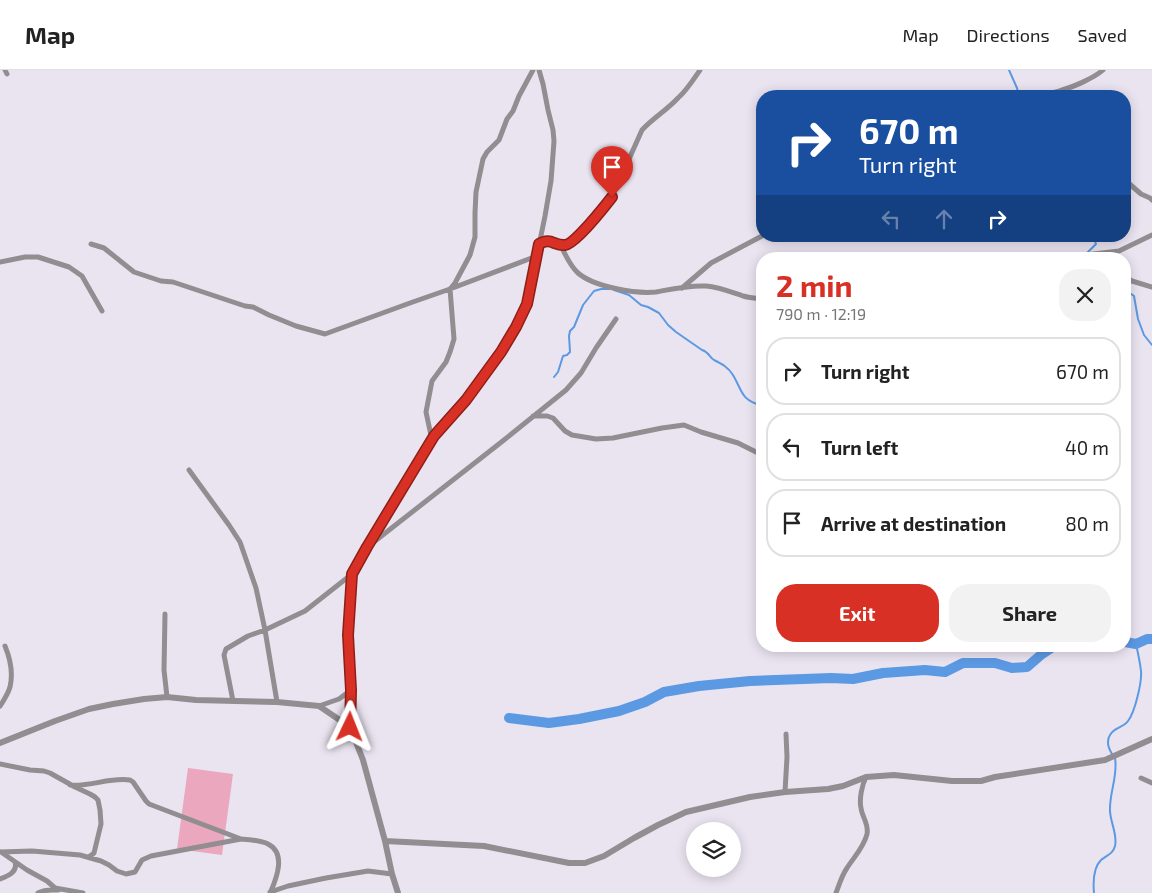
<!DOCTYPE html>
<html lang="en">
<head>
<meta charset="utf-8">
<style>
  :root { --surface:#fff; --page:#f2f2f2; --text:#222; --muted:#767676; --line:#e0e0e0; --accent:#d93025 }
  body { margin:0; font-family:"Exo 2",sans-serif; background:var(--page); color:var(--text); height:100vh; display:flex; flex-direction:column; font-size:19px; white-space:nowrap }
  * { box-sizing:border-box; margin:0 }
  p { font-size:16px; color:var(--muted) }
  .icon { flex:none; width:28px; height:28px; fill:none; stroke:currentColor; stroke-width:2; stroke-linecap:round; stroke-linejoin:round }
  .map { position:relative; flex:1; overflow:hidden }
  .panel { position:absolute; left:756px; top:182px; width:375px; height:400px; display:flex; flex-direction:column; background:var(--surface); border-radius:20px; box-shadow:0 2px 12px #0003 }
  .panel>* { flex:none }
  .banner { position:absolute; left:756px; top:20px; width:375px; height:152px; border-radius:20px; box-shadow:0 2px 12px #0003; background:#1a4fa0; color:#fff; overflow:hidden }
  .tools { position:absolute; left:686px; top:752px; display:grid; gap:10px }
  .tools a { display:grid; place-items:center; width:55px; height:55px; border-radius:50%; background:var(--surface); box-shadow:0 2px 12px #0003; font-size:25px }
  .pin { position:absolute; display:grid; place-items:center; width:42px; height:42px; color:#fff; margin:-51px -21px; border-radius:50% 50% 50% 0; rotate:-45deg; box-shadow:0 0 5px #0007 }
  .pin .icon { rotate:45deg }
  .me { position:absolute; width:55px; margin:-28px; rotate:2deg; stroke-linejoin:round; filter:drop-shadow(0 0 4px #0008) }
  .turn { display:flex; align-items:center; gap:18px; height:105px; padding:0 20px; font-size:22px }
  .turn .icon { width:65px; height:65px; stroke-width:2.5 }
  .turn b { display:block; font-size:35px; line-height:42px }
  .lanes { display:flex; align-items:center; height:48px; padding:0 20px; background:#0003; justify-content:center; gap:25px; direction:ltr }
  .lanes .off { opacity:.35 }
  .round { display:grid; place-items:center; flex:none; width:52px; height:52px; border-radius:20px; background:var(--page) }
  .overview { display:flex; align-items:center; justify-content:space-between; height:85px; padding:0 20px }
  h1 { font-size:30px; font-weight:700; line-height:38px; color:var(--accent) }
  .cta { display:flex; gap:10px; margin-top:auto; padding:10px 20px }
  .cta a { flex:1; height:58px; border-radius:20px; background:var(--accent); color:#fff; font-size:20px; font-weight:700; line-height:58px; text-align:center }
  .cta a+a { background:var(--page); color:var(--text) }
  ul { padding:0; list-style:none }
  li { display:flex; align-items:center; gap:15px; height:68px; margin:0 10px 8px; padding:0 10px; border:2px solid var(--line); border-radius:20px }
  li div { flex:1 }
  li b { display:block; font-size:19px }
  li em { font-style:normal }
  header { display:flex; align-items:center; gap:30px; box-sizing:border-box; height:70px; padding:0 25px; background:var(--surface); border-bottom:1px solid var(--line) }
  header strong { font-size:24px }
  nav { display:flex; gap:28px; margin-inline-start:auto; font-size:18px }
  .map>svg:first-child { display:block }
  .green { fill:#eaa7bd }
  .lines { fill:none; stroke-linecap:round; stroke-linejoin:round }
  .stream { stroke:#5c99e3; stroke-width:2 }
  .river { stroke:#5c99e3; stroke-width:10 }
  .minor { stroke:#928d91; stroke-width:5 }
  .tertiary { stroke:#928d91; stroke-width:6 }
  .route-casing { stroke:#8d1f18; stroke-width:12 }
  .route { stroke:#d93025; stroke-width:9 }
</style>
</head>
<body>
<header>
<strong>Map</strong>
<nav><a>Map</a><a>Directions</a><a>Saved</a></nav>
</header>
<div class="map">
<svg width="1152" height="823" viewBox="0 0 1152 823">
  <rect width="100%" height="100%" fill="#eae4f1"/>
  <!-- green -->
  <path class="green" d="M188 698 233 704 222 785 177 779Z"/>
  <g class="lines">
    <!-- stream -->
    <path class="stream" d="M1009 0 1017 18 1019 26
      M1087 189 1085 185 1096 174 1093 166
      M614 220 629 225 641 235 648 237 659 243 668 255 676 262 702 280C709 282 709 287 714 290 722 294 728 297 733 305 743 322 740 329 762 336
      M1125 221H1127L1134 226 1138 249 1144 265 1152 275
      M554 307 558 302 563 286 567 285 570 282 569 266 570 261 574 257 583 235 594 221 601 219H609
      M1112 684C1109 679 1106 671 1110 665 1114 657 1123 658 1128 651 1135 642 1142 612 1141 601 1140 592 1138 583 1136 574
      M1094 823C1093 812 1093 798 1101 790 1107 785 1113 784 1115 776 1118 764 1109 750 1110 738 1110 721 1118 705 1115 688"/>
    <!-- river -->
    <path class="river" d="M1125 572 1136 574 1147 569H1152
      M509 648 549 653 579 649 619 641 645 632 664 622 699 616 750 611 831 608 853 609 883 603 925 600 945 602 963 593H995L1012 598 1027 597 1042 584 1054 576"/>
    <!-- minor -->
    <path class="minor" d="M5 0 7 4
      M1038 26C1046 23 1054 23 1062 20 1073 17 1094 8 1103 0
      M1125 110 1141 124 1150 128 1152 130
      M91 174 104 178 134 202 161 211 173 212 245 236 253 237 269 245 296 256 325 264 410 233 450 219 537 186
      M539 174C548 169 555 173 566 175L574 170 612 127 642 60C653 48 667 40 678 28 687 20 693 10 700 0
      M560 174C565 184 570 196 578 203 594 217 636 224 656 222 672 219 690 215 706 216 719 217 731 222 743 226 750 228 756 228 762 229
      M1080 189 1085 185 1119 181 1152 165
      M0 192 25 187H38L69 197 82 206 102 241
      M1125 207 1132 211 1152 217
      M682 218 711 193 762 166
      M533 346H547L553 348 565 361 572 365 596 369 613 368 662 358 684 355 701 362 738 373 762 385
      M432 370 426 342 432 311 446 292 450 282 454 269 450 219 455 213 470 185 475 167V143L476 122 483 89 487 82 499 70 507 49 513 41 519 26 533 0
      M189 400 229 455 240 472 256 518 265 560 277 632
      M370 475 504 370 566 320 581 303 596 278 616 249
      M165 544 164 600 167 627
      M233 631 224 585 226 579 248 566 265 560 305 541 352 504
      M0 636C4 630 8 624 10 617 13 604 10 588 5 576
      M319 636 339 629 351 620
      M350 657 351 620 348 565 350 526 352 504 367 477 434 366 466 330 501 282 516 257 527 234 545 146 551 111 554 71 553 60 548 40 543 14 539 0
      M0 694 30 700 44 701 50 703 75 717 90 724 95 727 98 730 100 740 101 754 94 783 89 787
      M1141 708 1152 713
      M70 715C90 717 110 707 130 710L133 712 146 731 149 734 241 769
      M785 722 787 687 786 664
      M0 782 32 781 80 785 101 791 109 795 117 801 126 804 135 802 142 790 151 786 241 769C250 770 260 770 268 774 286 783 277 807 271 821
      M1 782 27 800 47 811 55 818 83 823
      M0 809C8 806 18 802 15 792
      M270 822 288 816 326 808 368 801 392 804
      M38 823C45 819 51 820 58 820
      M836 823C839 815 842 805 847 798 854 787 864 777 867 764 869 754 862 747 861 738 859 729 862 715 866 707"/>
    <!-- tertiary -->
    <path class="tertiary" d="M0 673 55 651 89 639 113 634 144 629 167 627 196 630 277 632 319 636 350 657 363 690 385 771 392 804 398 823
      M385 771 484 776 569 793H585L604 786 634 768 658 755 686 742 750 727 785 722 828 719 843 716 866 707 894 705 952 711H981L995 707 1105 690 1152 669"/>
  </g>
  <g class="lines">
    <defs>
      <path id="route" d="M350 657 351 620 348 565 352 504 367 477 434 366 466 330 501 282 516 257 527 234 539 174C551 167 554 176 565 175 575 174 605 136 612 127"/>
    </defs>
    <!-- route casing -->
    <use href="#route" class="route-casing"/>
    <!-- route -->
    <use href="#route" class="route"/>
  </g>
</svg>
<div class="tools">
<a><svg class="icon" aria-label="layers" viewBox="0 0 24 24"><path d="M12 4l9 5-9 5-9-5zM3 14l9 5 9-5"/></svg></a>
</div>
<div class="pin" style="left:612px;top:127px;background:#d93025"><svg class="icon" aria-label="arrive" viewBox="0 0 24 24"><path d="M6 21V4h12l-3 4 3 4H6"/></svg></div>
<svg class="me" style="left:350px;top:657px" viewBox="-20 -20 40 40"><path d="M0-17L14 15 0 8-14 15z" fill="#d93025" stroke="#fff" stroke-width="4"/></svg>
<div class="banner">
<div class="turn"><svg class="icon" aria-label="right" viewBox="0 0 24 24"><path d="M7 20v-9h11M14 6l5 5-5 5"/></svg><div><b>670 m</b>Turn right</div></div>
<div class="lanes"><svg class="icon off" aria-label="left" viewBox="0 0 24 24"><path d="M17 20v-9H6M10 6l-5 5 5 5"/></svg><svg class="icon off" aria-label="ahead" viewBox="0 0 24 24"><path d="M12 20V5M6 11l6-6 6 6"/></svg><svg class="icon" aria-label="right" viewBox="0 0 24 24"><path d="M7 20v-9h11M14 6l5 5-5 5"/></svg></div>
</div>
<section class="panel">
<div class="overview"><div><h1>2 min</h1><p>790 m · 12:19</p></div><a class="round"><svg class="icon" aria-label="close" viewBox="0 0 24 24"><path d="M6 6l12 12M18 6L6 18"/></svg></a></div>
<ul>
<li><svg class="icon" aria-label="right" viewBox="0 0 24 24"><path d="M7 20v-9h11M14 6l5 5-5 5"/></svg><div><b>Turn right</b></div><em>670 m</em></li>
<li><svg class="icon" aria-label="left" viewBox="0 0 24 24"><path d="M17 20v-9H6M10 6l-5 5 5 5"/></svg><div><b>Turn left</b></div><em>40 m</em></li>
<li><svg class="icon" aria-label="arrive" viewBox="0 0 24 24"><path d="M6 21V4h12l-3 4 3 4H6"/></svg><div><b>Arrive at destination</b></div><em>80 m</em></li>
</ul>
<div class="cta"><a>Exit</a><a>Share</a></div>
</section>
</div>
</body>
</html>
